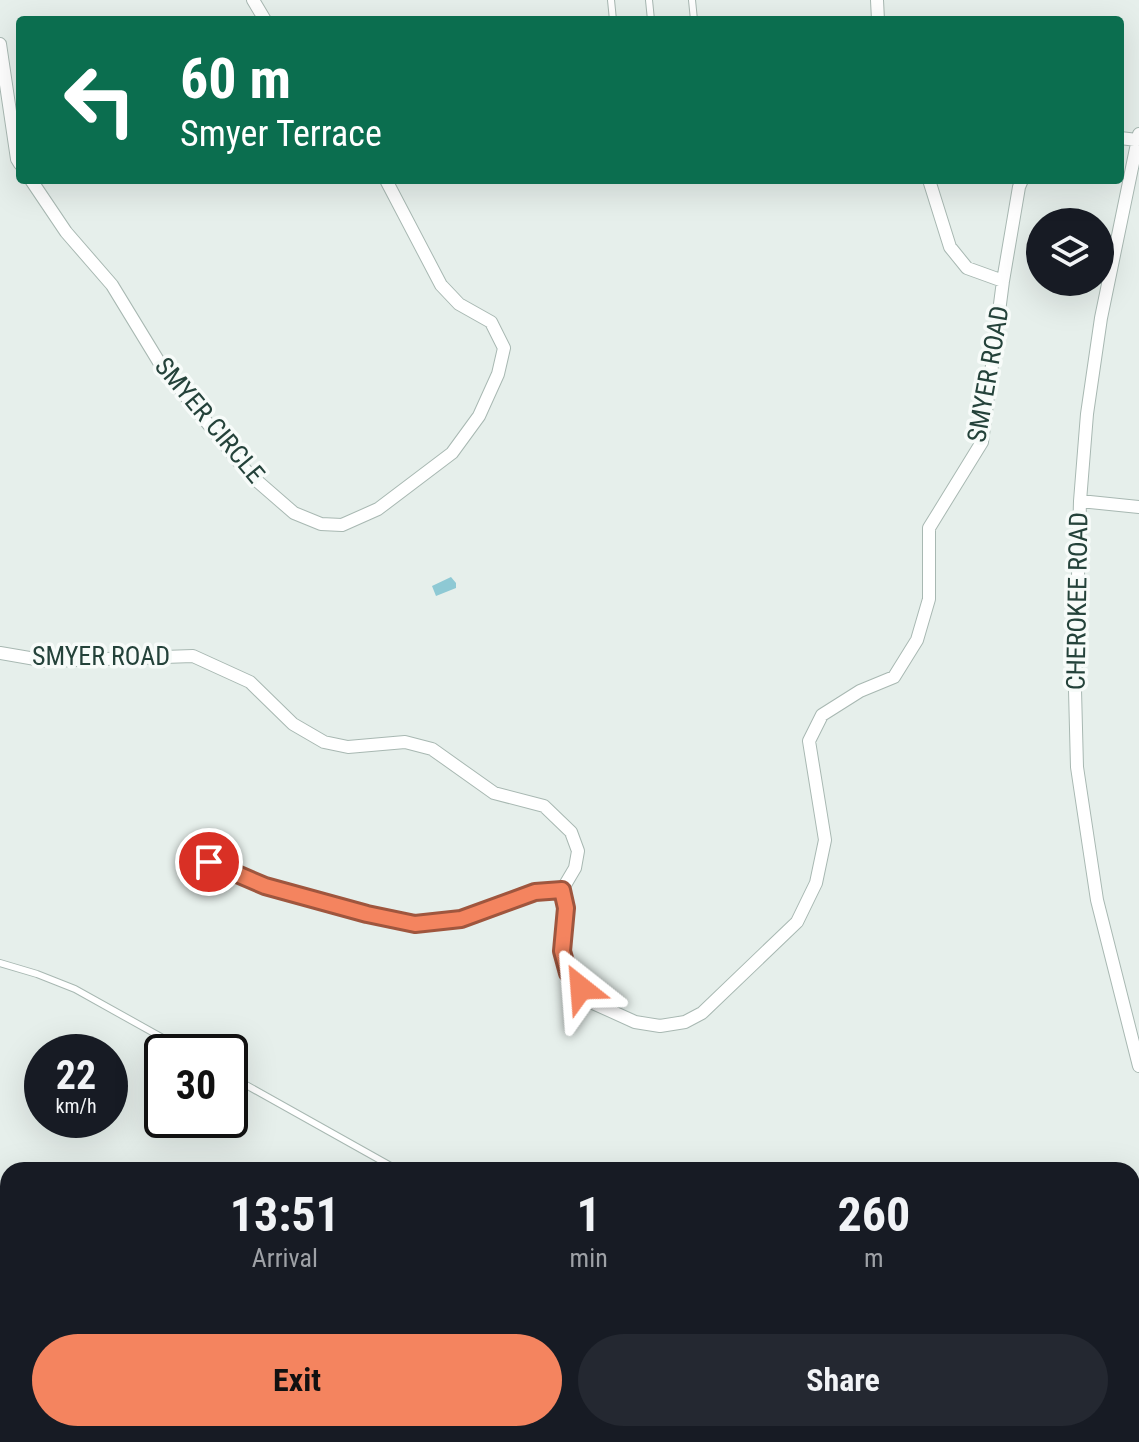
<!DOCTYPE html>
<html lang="en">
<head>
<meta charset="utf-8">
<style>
  :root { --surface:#171b24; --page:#242831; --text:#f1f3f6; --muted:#9ea1a6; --accent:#f4845f }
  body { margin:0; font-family:"Roboto Condensed",sans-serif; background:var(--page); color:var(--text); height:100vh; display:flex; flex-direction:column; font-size:30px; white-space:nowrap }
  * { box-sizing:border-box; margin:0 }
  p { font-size:26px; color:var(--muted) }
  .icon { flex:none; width:44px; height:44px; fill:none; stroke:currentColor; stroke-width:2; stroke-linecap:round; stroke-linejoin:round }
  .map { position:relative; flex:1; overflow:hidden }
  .details { position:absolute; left:0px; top:1162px; width:1140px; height:280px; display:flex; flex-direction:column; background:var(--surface); border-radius:24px 24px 0 0; box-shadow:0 8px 32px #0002 }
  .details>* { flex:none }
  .guide { position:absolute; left:16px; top:16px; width:1108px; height:168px; border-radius:8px; box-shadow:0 8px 32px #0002; background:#0b6e4f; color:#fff; overflow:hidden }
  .tools { position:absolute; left:1026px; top:208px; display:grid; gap:16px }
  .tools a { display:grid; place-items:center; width:88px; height:88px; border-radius:50%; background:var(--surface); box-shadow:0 8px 32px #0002; font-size:40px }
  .speed { position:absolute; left:24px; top:1034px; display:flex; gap:16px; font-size:40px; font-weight:700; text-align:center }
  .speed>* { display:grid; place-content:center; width:104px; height:104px; border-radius:50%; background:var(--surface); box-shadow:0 8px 32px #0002; line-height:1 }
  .speed small { font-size:20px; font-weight:400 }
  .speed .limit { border:4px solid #111; border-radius:12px; background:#fff; color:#111 }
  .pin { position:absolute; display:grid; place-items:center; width:68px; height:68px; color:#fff; margin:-34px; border:4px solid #fff; border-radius:50%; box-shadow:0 2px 8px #0007 }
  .me { position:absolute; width:88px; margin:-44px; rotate:332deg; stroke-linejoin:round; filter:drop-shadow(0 0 6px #0008) }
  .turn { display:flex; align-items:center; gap:28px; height:168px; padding:0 32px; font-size:36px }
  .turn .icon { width:104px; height:104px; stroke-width:2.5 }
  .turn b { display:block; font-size:56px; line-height:68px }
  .eta { display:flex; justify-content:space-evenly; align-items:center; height:136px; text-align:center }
  .eta b { font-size:48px; font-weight:700; line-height:56px }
  .action { display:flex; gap:16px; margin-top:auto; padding:16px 32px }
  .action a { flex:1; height:92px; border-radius:48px; background:var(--accent); color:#111; font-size:32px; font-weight:700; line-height:92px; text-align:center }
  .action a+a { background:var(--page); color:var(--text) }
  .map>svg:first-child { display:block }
  .water { fill:#8ec9d4 }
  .building { fill:#bbcac4 }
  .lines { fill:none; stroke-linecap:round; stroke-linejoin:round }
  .service-casing { stroke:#a8b8b2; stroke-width:8 }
  .minor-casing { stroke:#a8b8b2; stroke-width:14 }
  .service { stroke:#fff; stroke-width:6 }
  .minor { stroke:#fff; stroke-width:12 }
  .route-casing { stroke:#9f563e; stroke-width:20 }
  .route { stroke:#f4845f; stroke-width:14 }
  .labels { text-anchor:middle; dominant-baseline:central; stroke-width:7; stroke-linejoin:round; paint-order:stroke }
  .street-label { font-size:26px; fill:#24423a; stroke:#f7fbf9 }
</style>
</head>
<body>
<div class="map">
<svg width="1139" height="1442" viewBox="0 0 1139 1442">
  <rect width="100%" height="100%" fill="#e6efeb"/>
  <!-- water -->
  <path class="water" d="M451 577 456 583V588L436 596 432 586Z
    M0 1260 8 1276V1434H98L97 1442H0Z"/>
  <!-- building -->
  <path class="building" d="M516 1434H614L617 1442H513Z"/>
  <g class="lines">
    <defs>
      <path id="service" d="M611 0 613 20
        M649 0 651 20
        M692 0 694 20
        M0 963 37 974 75 989 188 1052
        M230 1076 398 1170
        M123 1434V1442
        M303 1434 319 1442
        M261 1442 276 1434
        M365 1442 387 1434
        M436 1442 437 1434"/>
      <path id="minor" d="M253 0 265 20
        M877 0 878 20
        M0 44 17 159 20 164
        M1139 134 1101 318 1087 414 1080 501 1075 690 1077 767 1097 900 1139 1066
        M1120 138 1137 140
        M31 180 66 232 112 285 162 367 248 473 294 513 321 524 342 525 378 509 452 453 479 416 498 374 504 348 491 322 459 304 441 285 386 180
        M929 180 950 247 967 268 1003 281
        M1080 501 1139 507
        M0 653 47 661 193 656 250 682 293 724 324 742 348 747 405 742 432 749 494 793 544 806 571 832 578 851 575 868 562 890 566 908 562 951 568 973 593 1003 635 1022 660 1026 685 1022 702 1013 797 922 816 883 825 840 809 741 822 715 860 691 894 677 917 640 929 599V528L982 442 1003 281 1019 187 1022 180
        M209 862 265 886 367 914 415 924 461 919 535 892 562 890
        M1132 1289 1139 1286
        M928 1442V1434"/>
    </defs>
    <!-- service casing -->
    <use href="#service" class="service-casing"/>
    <!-- minor casing -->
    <use href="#minor" class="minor-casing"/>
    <!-- service -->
    <use href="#service" class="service"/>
    <!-- minor -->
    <use href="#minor" class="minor"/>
  </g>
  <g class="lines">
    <defs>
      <path id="route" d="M209 862 265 886 367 914 415 924 461 919 535 892 562 890 566 908 562 951 568 973 581 988"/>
    </defs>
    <!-- route casing -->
    <use href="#route" class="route-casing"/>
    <!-- route -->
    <use href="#route" class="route"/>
  </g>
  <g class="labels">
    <!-- street labels -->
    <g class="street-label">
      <text transform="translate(988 374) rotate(-80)">SMYER ROAD</text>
      <text transform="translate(210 420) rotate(50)">SMYER CIRCLE</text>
      <text transform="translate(1077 601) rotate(-89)">CHEROKEE ROAD</text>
      <text x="101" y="656">SMYER ROAD</text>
    </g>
  </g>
</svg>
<div class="tools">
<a><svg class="icon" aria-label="layers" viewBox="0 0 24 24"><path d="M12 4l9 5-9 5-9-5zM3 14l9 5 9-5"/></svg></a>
</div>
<div class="speed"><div>22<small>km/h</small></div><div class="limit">30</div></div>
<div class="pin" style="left:209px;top:862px;background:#d93025"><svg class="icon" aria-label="arrive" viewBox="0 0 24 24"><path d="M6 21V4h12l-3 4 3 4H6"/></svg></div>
<svg class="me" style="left:581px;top:988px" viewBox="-20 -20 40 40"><path d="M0-17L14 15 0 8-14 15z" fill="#f4845f" stroke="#fff" stroke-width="4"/></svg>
<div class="guide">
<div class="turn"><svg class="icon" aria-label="left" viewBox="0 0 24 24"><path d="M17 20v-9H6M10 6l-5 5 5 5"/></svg><div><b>60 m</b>Smyer Terrace</div></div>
</div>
<section class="details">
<div class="eta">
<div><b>13:51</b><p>Arrival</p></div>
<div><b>1</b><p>min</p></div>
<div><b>260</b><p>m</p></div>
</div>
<div class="action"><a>Exit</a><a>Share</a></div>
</section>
</div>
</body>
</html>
